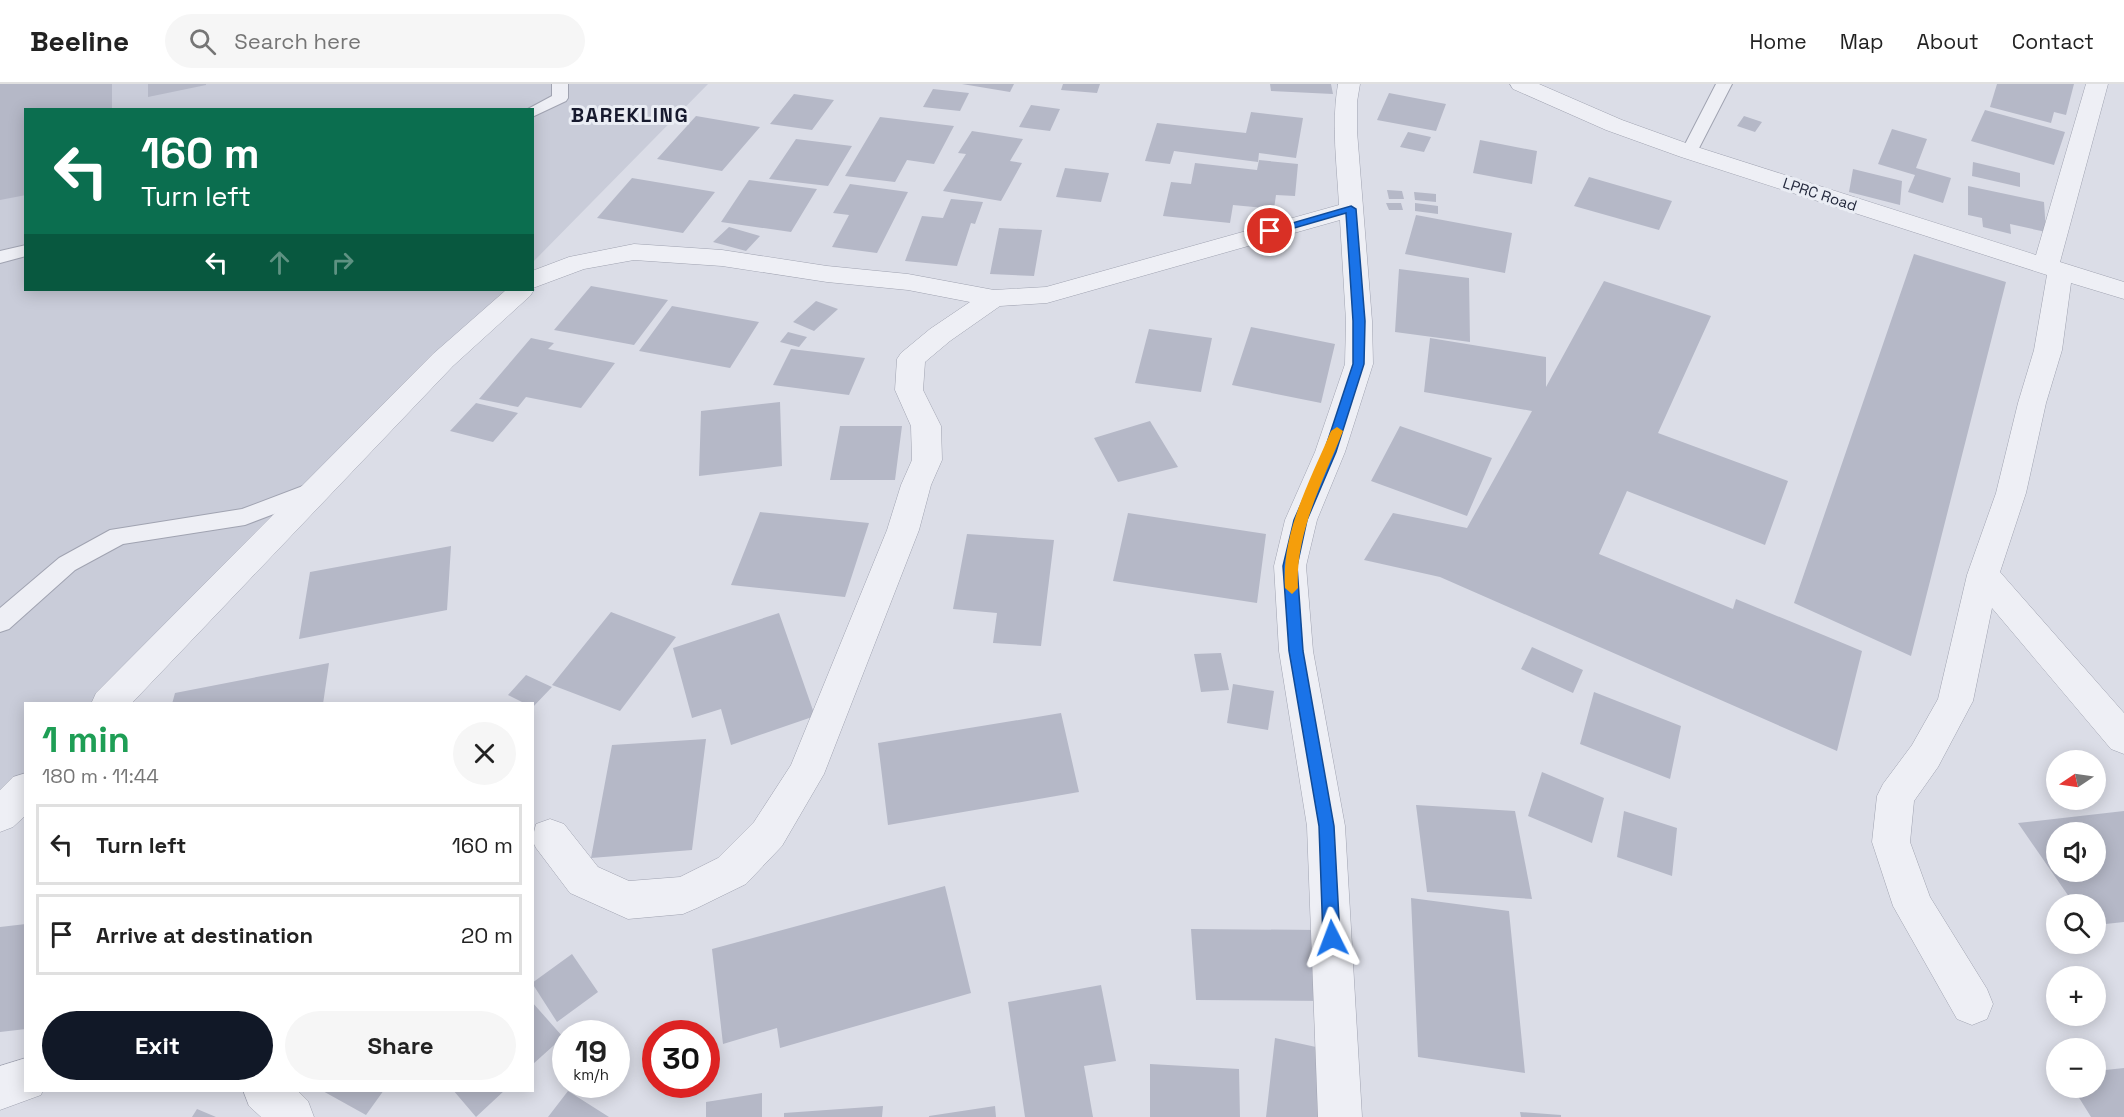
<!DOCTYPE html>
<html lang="en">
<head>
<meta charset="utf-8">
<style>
  :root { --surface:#fff; --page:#f6f6f6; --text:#222; --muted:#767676; --line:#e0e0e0; --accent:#111827 }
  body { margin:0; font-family:"Space Grotesk",sans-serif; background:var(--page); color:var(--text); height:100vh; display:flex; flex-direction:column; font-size:22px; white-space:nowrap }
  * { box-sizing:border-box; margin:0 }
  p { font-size:20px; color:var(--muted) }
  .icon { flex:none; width:33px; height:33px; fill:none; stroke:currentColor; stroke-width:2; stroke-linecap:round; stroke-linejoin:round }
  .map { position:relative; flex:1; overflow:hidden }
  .details { position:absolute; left:24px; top:618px; width:510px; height:390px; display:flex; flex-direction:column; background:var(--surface); border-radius:0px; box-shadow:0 3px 15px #0003 }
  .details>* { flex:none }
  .banner { position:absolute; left:24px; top:24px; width:510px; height:183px; border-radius:0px; box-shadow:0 3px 15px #0003; background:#0b6e4f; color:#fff; overflow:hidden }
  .needle { width:39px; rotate:257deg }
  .tools { position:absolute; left:2046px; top:666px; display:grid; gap:12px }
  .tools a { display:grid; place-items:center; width:60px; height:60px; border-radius:50%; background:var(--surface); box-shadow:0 3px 15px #0003; font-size:30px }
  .speed { position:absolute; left:552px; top:936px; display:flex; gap:12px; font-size:30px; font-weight:700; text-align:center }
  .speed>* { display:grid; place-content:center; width:78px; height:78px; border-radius:50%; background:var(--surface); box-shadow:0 3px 15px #0003; line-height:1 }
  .speed small { font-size:15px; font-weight:400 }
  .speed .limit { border:9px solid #d22; background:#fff; color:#111 }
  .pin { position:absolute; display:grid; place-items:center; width:51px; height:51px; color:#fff; margin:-26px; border:3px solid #fff; border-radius:50%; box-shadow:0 2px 6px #0007 }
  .me { position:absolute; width:66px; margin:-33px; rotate:357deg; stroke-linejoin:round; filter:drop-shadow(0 0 4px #0008) }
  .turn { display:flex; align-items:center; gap:21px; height:126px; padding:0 18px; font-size:27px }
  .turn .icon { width:78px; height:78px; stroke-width:2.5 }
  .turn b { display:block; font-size:42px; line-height:51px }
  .lanes { display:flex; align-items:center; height:57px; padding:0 18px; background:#0003; justify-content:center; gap:30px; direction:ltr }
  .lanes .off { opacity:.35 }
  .round { display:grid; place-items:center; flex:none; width:63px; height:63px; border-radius:32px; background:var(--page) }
  .headline { display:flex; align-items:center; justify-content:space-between; height:102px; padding:0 18px }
  h1 { font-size:36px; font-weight:800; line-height:45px; color:#1e9e55 }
  .cta { display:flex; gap:12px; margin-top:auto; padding:12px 18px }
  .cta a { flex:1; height:69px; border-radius:36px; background:var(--accent); color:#fff; font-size:24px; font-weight:800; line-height:69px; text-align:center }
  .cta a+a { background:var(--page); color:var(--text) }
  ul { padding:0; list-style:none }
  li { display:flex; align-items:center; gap:18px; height:81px; margin:0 12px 9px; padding:0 6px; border:3px solid var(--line); border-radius:0px }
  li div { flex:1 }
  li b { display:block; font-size:22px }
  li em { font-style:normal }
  header { display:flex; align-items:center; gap:36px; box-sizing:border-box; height:84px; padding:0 30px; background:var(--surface); border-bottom:2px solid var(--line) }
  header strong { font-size:28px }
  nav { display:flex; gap:33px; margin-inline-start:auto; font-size:21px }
  .search { width:420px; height:54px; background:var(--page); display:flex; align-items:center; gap:15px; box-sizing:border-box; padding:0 21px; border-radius:33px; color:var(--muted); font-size:22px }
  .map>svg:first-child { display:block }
  .built { fill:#c9ccd9 }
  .building { fill:#b5b8c7; fill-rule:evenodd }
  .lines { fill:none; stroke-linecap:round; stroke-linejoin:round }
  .lane-casing { stroke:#a0a3b1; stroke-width:2 }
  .street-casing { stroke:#a0a3b1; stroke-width:1 }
  .lane { fill:#eeeff5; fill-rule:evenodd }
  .street { fill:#eeeff5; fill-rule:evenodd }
  .route { fill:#1a73e8; stroke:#114b97; stroke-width:1.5 }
  .slow { fill:#f59e0b }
  .labels { text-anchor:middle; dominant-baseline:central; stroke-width:6; stroke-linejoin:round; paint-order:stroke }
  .far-street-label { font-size:15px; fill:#24293d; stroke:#eaedf4 }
  .far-district-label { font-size:20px; font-weight:bold; letter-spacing:1.5px; fill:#171a2e; stroke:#eaedf4 }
</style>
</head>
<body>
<header>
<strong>Beeline</strong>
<div class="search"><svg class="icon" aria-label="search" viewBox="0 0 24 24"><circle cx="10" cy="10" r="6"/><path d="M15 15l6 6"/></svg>Search here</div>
<nav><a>Home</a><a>Map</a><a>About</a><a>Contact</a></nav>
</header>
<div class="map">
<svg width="2124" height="1033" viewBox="0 0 2124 1033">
  <rect width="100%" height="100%" fill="#dbdde7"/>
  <!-- built -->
  <path class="built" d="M0 0H708L533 178 532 26H26V206H506L98 619 26 620 25 693 0 719Z"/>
  <!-- building -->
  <path class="building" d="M0 0H112V26H26V111L0 116Z
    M148 0H206V1L148 13Z
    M962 0H1014L1010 8Z
    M1063 0H1100L1097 9 1061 6Z
    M1270 0H1331L1333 10 1271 7Z
    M1997 0H2074L2066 31 2054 28 2051 39 1990 23Z
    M933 5 969 9 960 27 923 23Z
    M1389 9 1446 20 1436 47 1377 36Z
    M794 10 834 16 812 46 770 40Z
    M1031 21 1060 25 1050 47 1019 43Z
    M1985 26 2065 48 2054 81 1971 57Z
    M1251 28 1303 34 1296 74 1259 69 1258 78 1174 67 1170 80 1145 77 1157 39 1246 49Z
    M696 32 760 43 722 87 657 75Z
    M1744 32 1762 38 1755 48 1737 42Z
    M880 33 954 42 934 80 907 76 895 98 845 92Z
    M1892 45 1927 55 1916 84 1951 94 1943 119 1908 108 1915 91 1878 80Z
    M972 47 1023 55 1010 77 1022 79 1001 117 943 107 966 70 958 69Z
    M1408 48 1431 53 1424 68 1400 63Z
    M796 55 852 62 828 102 769 95Z
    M1480 56 1537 67 1532 100 1473 89Z
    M1259 76 1298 80 1295 112 1276 111 1274 125 1233 121 1230 139 1163 132 1171 98 1191 100 1195 79 1257 86Z
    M1973 78 2020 89V103L1972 92Z
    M1065 84 1109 89 1101 118 1056 113Z
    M1853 85 1902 97 1900 121 1849 108Z
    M1589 93 1672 117 1659 146 1574 122Z
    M632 94 715 108 683 149 597 134Z
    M749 96 817 105 791 148 721 138Z
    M850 100 908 108 877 169 832 163 849 131 833 129Z
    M1968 102 2044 118 2046 148 2010 140 2011 150 1983 143 1982 134 1968 131Z
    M1387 106 1402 107 1404 115H1389Z
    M1414 108 1436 110V118L1415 116Z
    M951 115 983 118 975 140 971 139 957 182 905 177 922 132 943 134Z
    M1386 119H1401L1403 126H1389Z
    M1415 119 1438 122V130L1415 127Z
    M1416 131 1512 149 1505 189 1405 170Z
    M729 143 760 152 746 167 713 158Z
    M999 144 1042 146 1034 192 990 190Z
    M1914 170 2006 198 1911 572 1794 519Z
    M1399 185 1469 194 1470 258 1395 248Z
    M1604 197 1711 232 1658 349 1788 397 1765 461 1627 407 1599 470 1733 525 1736 515 1862 567 1837 667 1440 493 1364 476 1393 429 1467 444 1532 327 1424 308 1430 254 1546 273V303Z
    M591 202 668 216 634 261 554 246Z
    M816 217 838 225 814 247 793 238Z
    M672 222 759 238 730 284 639 267Z
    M1251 243 1335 260 1321 319 1232 301Z
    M1149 245 1212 254 1201 308 1135 299Z
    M788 248 807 253 799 263 780 258Z
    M531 254 554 259 548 265 615 279 581 324 526 313 518 323 479 315Z
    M791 265 865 274 849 311 773 301Z
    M780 318 782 382 699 392 701 327Z
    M476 319 518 329 493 358 450 347Z
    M1150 337 1178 383 1118 398 1094 354Z
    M840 342H902L895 396H830Z
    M1400 342 1492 374 1467 432 1371 397Z
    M760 428 869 439 845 513 731 501Z
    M1128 429 1266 450 1257 519 1113 497Z
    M967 450 1054 456 1041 562 993 559 997 529 953 525Z
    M451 462 447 526 299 555 310 488Z
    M611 528 676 553 620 627 552 601Z
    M779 529 815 632 731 661 721 625 692 634 673 564Z
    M1532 563 1583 586 1573 609 1521 585Z
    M1221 569 1229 606 1201 608 1194 570Z
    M329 579 323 620H172L175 609Z
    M526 591 552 603 532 624V620H526L508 611Z
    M1233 600 1274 607 1268 646 1227 639Z
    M1594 608 1681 642 1670 695 1580 660Z
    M1061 629 1079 708 888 741 878 659Z
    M706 655 692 766 591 774 612 661Z
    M1542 688 1604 714 1592 759 1528 732Z
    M1416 721 1515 727 1532 815 1427 808Z
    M1624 727 1677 744 1672 792 1617 773Z
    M2124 727V838L2096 841V820H2074L2018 739ZM2056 748H2096V788H2056Z
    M945 802 971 909 780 964 777 944 723 960 712 865Z
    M1411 814 1509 827 1525 989 1418 973Z
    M26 840V945L0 948V843Z
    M1191 845 1319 846 1329 917 1196 916Z
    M572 870 598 908 557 938 532 899Z
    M1101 901 1116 977 1084 982 1093 1033H1025L1008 918Z
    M532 918 563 953 532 981Z
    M1275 954 1325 965 1320 1033H1266Z
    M1150 980 1239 985 1240 1033H1150Z
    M2124 984V1033H2091L2073 1004H2096V987Z
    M321 1006H384L366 1031Z
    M453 1006H505L476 1033Z
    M568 1007 609 1033H548Z
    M762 1009V1033H706V1018Z
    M883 1022 882 1033H784V1029Z
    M995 1022 996 1033H929V1032Z
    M197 1025 216 1033H192Z
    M1520 1028 1561 1031V1033H1521Z"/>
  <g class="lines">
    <defs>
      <path id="lane" d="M552 0H568V14L566 17 532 33V26H526L552 12Z
        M1716 0H1732L1697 68 1695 72H1683L1681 68Z
        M26 161V172L0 179V167Z
        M316 397 324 399 327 405 324 411 245 441 123 460 75 486 9 545 0 548V524L59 474 110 446 242 425Z"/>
      <path id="street" d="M1338 0H1360L1357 18V47L1372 237 1373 280 1345 368 1317 436 1306 482 1313 567 1345 742 1362 1033H1318L1307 742 1279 567 1274 482 1285 436 1315 368 1345 280 1346 237 1340 136 1047 219 1000 222 950 257 925 278 923 306 941 342 942 376 931 401 919 446 824 690 782 762 746 800 697 824 683 830 628 835 570 809 536 764 532 756 536 740 550 735 564 740 598 783 629 797 680 793 718 774 754 738 791 681 887 446 901 401 912 376 911 342 895 306 897 275 901 269 930 245 970 218 908 206 827 198 722 182 634 176 584 185 533 204 534 206 530 212 453 282 131 620H91L96 609 433 270 506 206H532V187L569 173 634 160 722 166 827 182 908 190 994 206 1046 203 1339 121C1337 81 1331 40 1338 0Z
        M1510 0H1539L1622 36 1697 63 2036 171 2086 0H2108L2060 178 2124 198V215L2071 199 2062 266 2046 319 2026 409 2000 488 2124 629V670L2111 665 1992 524 1973 617 1938 683 1914 717 1910 758 1930 813 1987 905 1993 920 1987 935 1972 941 1957 935 1893 822 1872 758 1877 712 1883 700 1912 661 1938 615 1967 491 1996 409 2018 319 2034 266 2047 191 1681 73 1606 46 1513 5Z
        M26 689V731L13 743 0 748V706L13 693Z
        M26 974V1006H43L41 1011 0 1026V982Z
        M243 1006H297L308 1017 314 1033H261L249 1022Z"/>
    </defs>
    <!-- lane casing -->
    <use href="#lane" class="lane-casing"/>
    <!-- street casing -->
    <use href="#street" class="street-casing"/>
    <!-- lane -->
    <use href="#lane" class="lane"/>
    <!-- street -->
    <use href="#street" class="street"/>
  </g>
  <!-- route -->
  <path class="route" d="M1351 122 1356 125 1365 237 1364 280 1336 368 1307 436 1297 482 1303 567 1334 742 1340 854 1338 860 1332 862 1326 860 1323 854 1319 742 1289 567 1283 482 1294 436 1324 368 1353 280V237L1346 129 1270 151 1265 147Z"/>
  <!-- slow -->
  <path class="slow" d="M1337 343 1343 347C1323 397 1295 449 1298 504L1292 510 1285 504C1281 449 1310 397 1331 347Z"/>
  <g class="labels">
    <!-- far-street labels -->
    <g class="far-street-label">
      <text transform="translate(1820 110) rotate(18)">LPRC Road</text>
    </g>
    <!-- far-district labels -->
    <g class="far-district-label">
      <text x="630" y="31">BAREKLING</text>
    </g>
  </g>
</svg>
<div class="tools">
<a><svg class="needle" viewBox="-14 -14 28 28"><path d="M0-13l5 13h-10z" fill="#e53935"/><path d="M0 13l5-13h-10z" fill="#767676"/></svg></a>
<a><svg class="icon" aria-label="sound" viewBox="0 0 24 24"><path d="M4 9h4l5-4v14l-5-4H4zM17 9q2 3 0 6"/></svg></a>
<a><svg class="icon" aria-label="search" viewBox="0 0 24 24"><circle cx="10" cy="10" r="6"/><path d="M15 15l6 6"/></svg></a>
<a>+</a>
<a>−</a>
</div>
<div class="speed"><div>19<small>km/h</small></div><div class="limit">30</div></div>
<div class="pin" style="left:1270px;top:147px;background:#d93025"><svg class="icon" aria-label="arrive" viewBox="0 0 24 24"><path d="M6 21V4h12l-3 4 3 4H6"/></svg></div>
<svg class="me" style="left:1332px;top:854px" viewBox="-20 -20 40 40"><path d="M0-17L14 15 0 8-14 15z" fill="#1a73e8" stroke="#fff" stroke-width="4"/></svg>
<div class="banner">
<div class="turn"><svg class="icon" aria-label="left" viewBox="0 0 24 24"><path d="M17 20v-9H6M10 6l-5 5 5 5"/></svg><div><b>160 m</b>Turn left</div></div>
<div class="lanes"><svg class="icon" aria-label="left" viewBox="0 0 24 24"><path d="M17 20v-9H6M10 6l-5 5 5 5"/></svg><svg class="icon off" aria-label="ahead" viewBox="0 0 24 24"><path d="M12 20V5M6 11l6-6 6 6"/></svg><svg class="icon off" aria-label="right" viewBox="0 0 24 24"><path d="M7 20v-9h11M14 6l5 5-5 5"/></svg></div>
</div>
<section class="details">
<div class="headline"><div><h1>1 min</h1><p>180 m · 11:44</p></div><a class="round"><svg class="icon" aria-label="close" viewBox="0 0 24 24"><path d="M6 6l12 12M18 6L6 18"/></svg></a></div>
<ul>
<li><svg class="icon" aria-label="left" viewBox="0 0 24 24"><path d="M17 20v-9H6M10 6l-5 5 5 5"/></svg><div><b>Turn left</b></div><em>160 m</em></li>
<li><svg class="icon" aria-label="arrive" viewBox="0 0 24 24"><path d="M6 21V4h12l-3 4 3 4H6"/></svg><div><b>Arrive at destination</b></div><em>20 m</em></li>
</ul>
<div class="cta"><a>Exit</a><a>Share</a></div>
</section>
</div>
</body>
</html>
